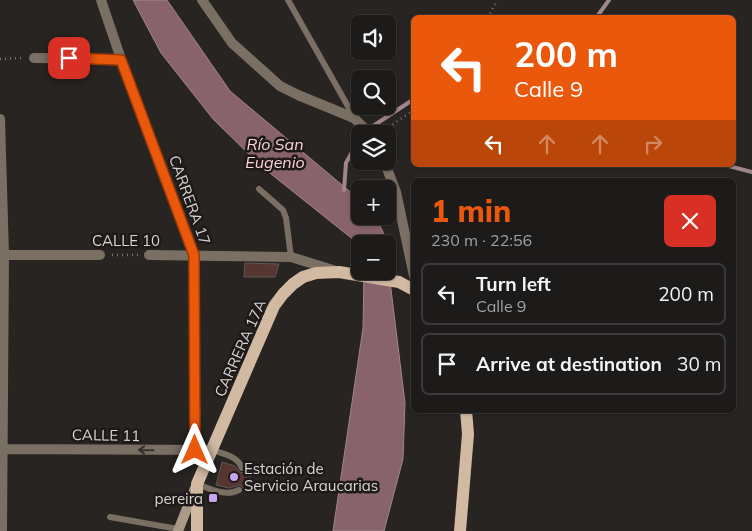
<!DOCTYPE html>
<html lang="en">
<head>
<meta charset="utf-8">
<style>
  :root { --surface:#1d1b1a; --page:#252423; --text:#f1f3f6; --muted:#a0a1a2; --line:#3b3939; --accent:#ea580c }
  body { margin:0; font-family:Mulish,sans-serif; background:var(--page); color:var(--text); height:100vh; display:flex; flex-direction:column; font-size:19px; white-space:nowrap }
  * { box-sizing:border-box; margin:0 }
  p { font-size:16px; color:var(--muted) }
  .icon { flex:none; width:28px; height:28px; fill:none; stroke:currentColor; stroke-width:2; stroke-linecap:round; stroke-linejoin:round }
  .map { position:relative; flex:1; overflow:hidden }
  .drawer { position:absolute; left:411px; top:178px; width:325px; height:235px; display:flex; flex-direction:column; background:var(--surface); border-radius:8px; box-shadow:0 1px 4px #0004,0 0 0 1px var(--line) }
  .drawer>* { flex:none }
  .guide { position:absolute; left:411px; top:15px; width:325px; height:152px; border-radius:8px; box-shadow:0 1px 4px #0004,0 0 0 1px var(--line); background:#ea580c; color:#fff; overflow:hidden }
  .tools { position:absolute; left:351px; top:15px; display:grid; gap:10px }
  .tools a { display:grid; place-items:center; width:45px; height:45px; border-radius:8px; background:var(--surface); box-shadow:0 1px 4px #0004,0 0 0 1px var(--line); font-size:25px }
  .pin { position:absolute; display:grid; place-items:center; width:42px; height:42px; color:#fff; margin:-21px; border-radius:10px; box-shadow:0 2px 8px #0006 }
  .me { position:absolute; width:55px; margin:-28px; rotate:0deg; stroke-linejoin:round; filter:drop-shadow(0 0 4px #0008) }
  .turn { display:flex; align-items:center; gap:18px; height:105px; padding:0 20px; font-size:22px }
  .turn .icon { width:65px; height:65px; stroke-width:2.5 }
  .turn b { display:block; font-size:35px; line-height:42px }
  .lanes { display:flex; align-items:center; height:48px; padding:0 20px; background:#0003; justify-content:center; gap:25px; direction:ltr }
  .lanes .off { opacity:.35 }
  .round { display:grid; place-items:center; flex:none; width:52px; height:52px; border-radius:8px; background:var(--page) }
  .head { display:flex; align-items:center; justify-content:space-between; height:85px; padding:0 20px }
  h1 { font-size:30px; font-weight:800; line-height:38px; color:var(--accent) }
  ul { padding:0; list-style:none }
  li { display:flex; align-items:center; gap:15px; height:62px; margin:0 10px 8px; padding:0 10px; border:2px solid var(--line); border-radius:8px }
  li div { flex:1 }
  li b { display:block; font-size:19px }
  li em { font-style:normal }
  .map>svg:first-child { display:block }
  .water { fill:#89636b; stroke:#a0858a }
  .lines { fill:none; stroke-linecap:round; stroke-linejoin:round }
  .stream { stroke:#a0858a; stroke-width:4 }
  .building { fill:#573531; stroke:#5e5958 }
  .path { stroke:#787573; stroke-width:2.5; stroke-dasharray:1 4; stroke-linecap:butt }
  .service { stroke:#7a6f63; stroke-width:6 }
  .minor { stroke:#7a6f63; stroke-width:10 }
  .secondary { stroke:#ab9987; stroke-width:10 }
  .primary { stroke:#d1b9a2; stroke-width:12 }
  .oneway { stroke:#352f2c }
  .route-casing { stroke:#983908; stroke-width:12 }
  .route { stroke:#ea580c; stroke-width:9 }
  .poi-dot { fill:#c8a6ef; stroke:#1e1a19; stroke-width:2 }
  .labels { text-anchor:middle; dominant-baseline:central; stroke-width:5; stroke-linejoin:round; paint-order:stroke }
  .street-label { font-size:15px; fill:#d7d4d3; stroke:#1e1a19 }
  .poi-label { font-size:15px; fill:#d7d4d3; stroke:#1e1a19; text-anchor:start }
  .water-label { font-size:16px; font-style:italic; fill:#fbd2d9; stroke:#1e1a19 }
</style>
</head>
<body>
<div class="map">
<svg width="752" height="531" viewBox="0 0 752 531">
  <rect width="100%" height="100%" fill="#272422"/>
  <!-- water -->
  <path class="water" d="M133 0H167L230 91 360 200V216H375L383 232 385 244H360V247L355 241 261 166 213 119 161 53Z
    M388 265 405 403 403 459 384 531H333L363 328 364 271H388Z"/>
  <g class="lines">
    <!-- stream -->
    <path class="stream" d="M596 18 609 0
      M373 126 414 99
      M725 165 752 172
      M344 190 346 163 358 141"/>
  </g>
  <!-- building -->
  <path class="building" d="M245 263 279 264 275 277H244Z
    M222 462 235 466 241 473 245 472 247 469 252 470 246 492H244L243 488 240 485 229 488 216 485Z"/>
  <g class="lines">
    <!-- path -->
    <path class="path" d="M488 18 497 0
      M0 59 23 58
      M380 133 414 110
      M112 255H139"/>
    <!-- service -->
    <path class="service" d="M288 0 354 117
      M259 189 283 210 286 218 291 257
      M212 450C223 454 238 456 242 468
      M197 484C210 489 226 497 239 490
      M110 517 178 529"/>
    <!-- minor -->
    <path class="minor" d="M101 0 121 59 194 255 195 450
      M202 0 232 43 280 86 298 95 354 118 370 134
      M34 58 121 59
      M0 119 4 255 2 531
      M384 161 396 192 414 276
      M0 255H100
      M149 255 291 257 333 270
      M0 449 212 450"/>
    <!-- secondary -->
    <path class="secondary" d="M178 531 195 488"/>
    <!-- primary -->
    <path class="primary" d="M197 531V484L274 306 283 294 293 284 303 277 316 273 339 272 399 282 414 290
      M460 531 468 434 466 410"/>
  </g>
  <!-- one-way arrows -->
  <defs><path id="oneway-shaft" d="M-6 0H5M1.5-3L5.5 0L1.5 3" fill="none" stroke-width="1.6" stroke-linecap="round" stroke-linejoin="round" transform="scale(1.25)"/></defs>
  <use class="oneway" href="#oneway-shaft" transform="translate(146 450) rotate(-179)"/>
  <g class="lines">
    <defs>
      <path id="route" d="M69 58 121 60 194 255 195 450"/>
    </defs>
    <!-- route casing -->
    <use href="#route" class="route-casing"/>
    <!-- route -->
    <use href="#route" class="route"/>
  </g>
  <!-- markers -->
  <g class="poi-dot">
    <circle cx="234" cy="477" r="5"/>
    <rect x="208" y="493" width="10" height="10" rx="2.5"/>
  </g>
  <g class="labels">
    <!-- street labels -->
    <g class="street-label">
      <text transform="translate(190 200) rotate(70)">CARRERA 17</text>
      <text x="126" y="240">CALLE 10</text>
      <text transform="translate(240 348) rotate(-66)">CARRERA 17A</text>
      <text transform="translate(106 435) rotate(1)">CALLE 11</text>
    </g>
    <!-- poi labels -->
    <g class="poi-label">
      <text x="244" y="468">Estación de<tspan x="244" dy="17">Servicio Araucarias</tspan></text>
      <text x="203" y="498" text-anchor="end">pereira</text>
    </g>
    <!-- water labels -->
    <g class="water-label">
      <text x="275" y="144">Río San<tspan x="275" dy="18">Eugenio</tspan></text>
    </g>
  </g>
</svg>
<div class="tools">
<a><svg class="icon" aria-label="sound" viewBox="0 0 24 24"><path d="M4 9h4l5-4v14l-5-4H4zM17 9q2 3 0 6"/></svg></a>
<a><svg class="icon" aria-label="search" viewBox="0 0 24 24"><circle cx="10" cy="10" r="6"/><path d="M15 15l6 6"/></svg></a>
<a><svg class="icon" aria-label="layers" viewBox="0 0 24 24"><path d="M12 4l9 5-9 5-9-5zM3 14l9 5 9-5"/></svg></a>
<a>+</a>
<a>−</a>
</div>
<div class="pin" style="left:69px;top:58px;background:#d93025"><svg class="icon" aria-label="arrive" viewBox="0 0 24 24"><path d="M6 21V4h12l-3 4 3 4H6"/></svg></div>
<svg class="me" style="left:195px;top:450px" viewBox="-20 -20 40 40"><path d="M0-17L14 15 0 8-14 15z" fill="#ea580c" stroke="#fff" stroke-width="4"/></svg>
<div class="guide">
<div class="turn"><svg class="icon" aria-label="left" viewBox="0 0 24 24"><path d="M17 20v-9H6M10 6l-5 5 5 5"/></svg><div><b>200 m</b>Calle 9</div></div>
<div class="lanes"><svg class="icon" aria-label="left" viewBox="0 0 24 24"><path d="M17 20v-9H6M10 6l-5 5 5 5"/></svg><svg class="icon off" aria-label="ahead" viewBox="0 0 24 24"><path d="M12 20V5M6 11l6-6 6 6"/></svg><svg class="icon off" aria-label="ahead" viewBox="0 0 24 24"><path d="M12 20V5M6 11l6-6 6 6"/></svg><svg class="icon off" aria-label="right" viewBox="0 0 24 24"><path d="M7 20v-9h11M14 6l5 5-5 5"/></svg></div>
</div>
<section class="drawer">
<div class="head"><div><h1>1 min</h1><p>230 m · 22:56</p></div><a class="round" style="background:#d93025;color:#fff"><svg class="icon" aria-label="close" viewBox="0 0 24 24"><path d="M6 6l12 12M18 6L6 18"/></svg></a></div>
<ul>
<li><svg class="icon" aria-label="left" viewBox="0 0 24 24"><path d="M17 20v-9H6M10 6l-5 5 5 5"/></svg><div><b>Turn left</b><p>Calle 9</p></div><em>200 m</em></li>
<li><svg class="icon" aria-label="arrive" viewBox="0 0 24 24"><path d="M6 21V4h12l-3 4 3 4H6"/></svg><div><b>Arrive at destination</b></div><em>30 m</em></li>
</ul>
</section>
</div>
</body>
</html>
